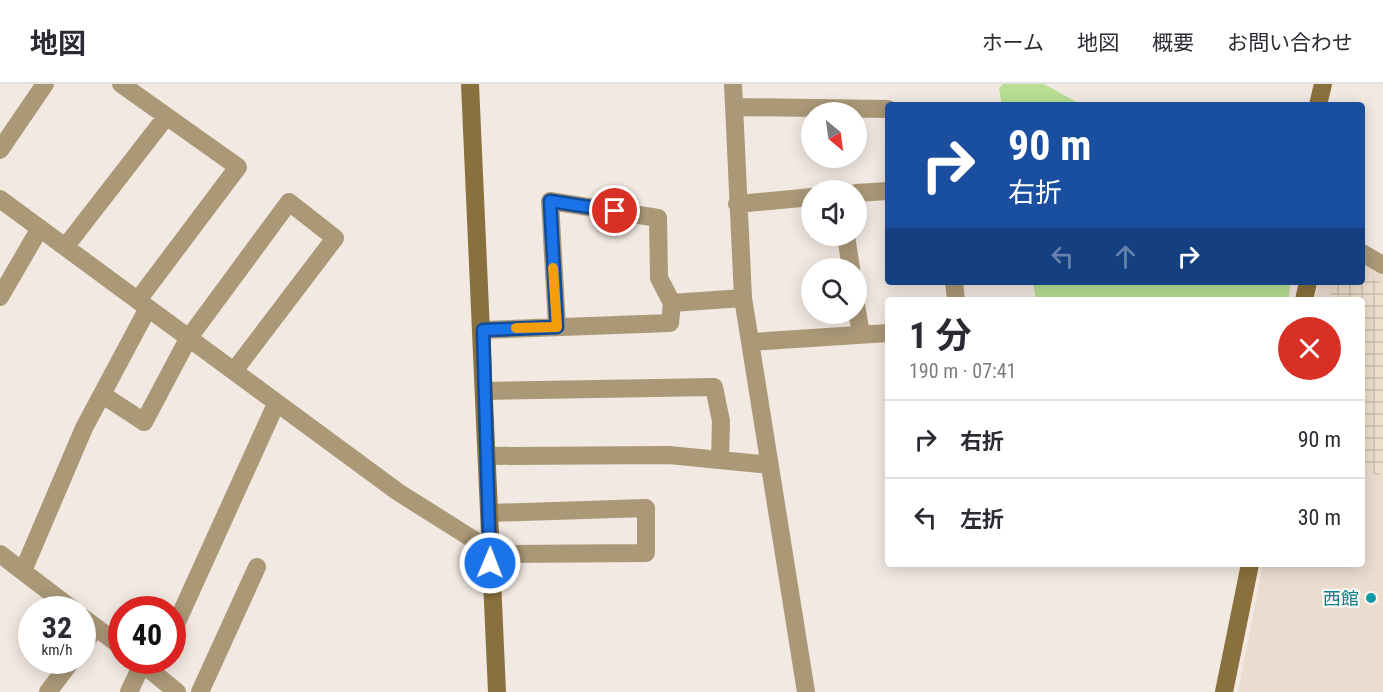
<!DOCTYPE html>
<html lang="ja">
<head>
<meta charset="utf-8">
<style>
  :root { --surface:#fff; --page:#f7f7f7; --text:#2b2b33; --muted:#7c7c81; --line:#e1e1e2 }
  body { margin:0; font-family:"Roboto Condensed","Noto Sans JP",sans-serif; background:var(--page); color:var(--text); height:100vh; display:flex; flex-direction:column; font-size:22px; white-space:nowrap }
  * { box-sizing:border-box; margin:0 }
  p { font-size:20px; color:var(--muted) }
  .icon { flex:none; width:33px; height:33px; fill:none; stroke:currentColor; stroke-width:2; stroke-linecap:round; stroke-linejoin:round }
  .map { position:relative; flex:1; overflow:hidden }
  .details { position:absolute; left:885px; top:213px; width:480px; height:270px; display:flex; flex-direction:column; background:var(--surface); border-radius:6px; box-shadow:0 3px 15px #0003 }
  .details>* { flex:none }
  .top-card { position:absolute; left:885px; top:18px; width:480px; height:183px; border-radius:6px; box-shadow:0 3px 15px #0003; background:#1a4fa0; color:#fff; overflow:hidden }
  .needle { width:39px; rotate:151deg }
  .fabs { position:absolute; left:801px; top:18px; display:grid; gap:12px }
  .fabs a { display:grid; place-items:center; width:66px; height:66px; border-radius:50%; background:var(--surface); box-shadow:0 3px 15px #0003; font-size:30px }
  .speed { position:absolute; left:18px; top:512px; display:flex; gap:12px; font-size:30px; font-weight:700; text-align:center }
  .speed>* { display:grid; place-content:center; width:78px; height:78px; border-radius:50%; background:var(--surface); box-shadow:0 3px 15px #0003; line-height:1 }
  .speed small { font-size:15px; font-weight:400 }
  .speed .limit { border:9px solid #d22; background:#fff; color:#111 }
  .pin { position:absolute; display:grid; place-items:center; width:51px; height:51px; color:#fff; margin:-26px; border:3px solid #fff; border-radius:50%; box-shadow:0 2px 6px #0007 }
  .me { position:absolute; width:66px; margin:-33px; rotate:1deg; stroke-linejoin:round; filter:drop-shadow(0 0 4px #0008) }
  .turn { display:flex; align-items:center; gap:21px; height:126px; padding:0 24px; font-size:27px }
  .turn .icon { width:78px; height:78px; stroke-width:2.5 }
  .turn b { display:block; font-size:42px; line-height:51px }
  .lanes { display:flex; align-items:center; height:57px; padding:0 24px; background:#0003; justify-content:center; gap:30px; direction:ltr }
  .lanes .off { opacity:.35 }
  .round { display:grid; place-items:center; flex:none; width:63px; height:63px; border-radius:32px; background:var(--page) }
  .headline { display:flex; align-items:center; justify-content:space-between; height:102px; padding:0 24px }
  h1 { font-size:36px; font-weight:700; line-height:45px }
  ul { padding:0; list-style:none }
  li { display:flex; align-items:center; gap:18px; height:78px; padding:0 24px; border-top:2px solid var(--line) }
  li div { flex:1 }
  li b { display:block; font-size:22px }
  li em { font-style:normal }
  header { display:flex; align-items:center; gap:36px; box-sizing:border-box; height:84px; padding:0 30px; background:var(--surface); border-bottom:2px solid var(--line) }
  header strong { font-size:28px }
  nav { display:flex; gap:33px; margin-inline-start:auto; font-size:21px }
  .map>svg:first-child { display:block }
  .built { fill:#ebdcd0 }
  .industrial { fill:url(#industrial-grid) }
  .pitch { fill:#b9df94 }
  .lines { fill:none; stroke-linecap:round; stroke-linejoin:round }
  .street { stroke:#aa9877; stroke-width:18 }
  .secondary { stroke:#8a703c; stroke-width:18 }
  .route-casing { stroke:#114b97; stroke-width:15 }
  .route { stroke:#1a73e8; stroke-width:10 }
  .slow { stroke:#f59e0b; stroke-width:10 }
  .culture-dot { fill:#0f9aa8; stroke:#fef7f1; stroke-width:2 }
  .labels { text-anchor:middle; dominant-baseline:central; stroke-width:4.5; stroke-linejoin:round; paint-order:stroke }
  .culture-label { font-size:18px; fill:#0d838f; stroke:#fef7f1; text-anchor:end }
</style>
</head>
<body>
<header>
<strong>地図</strong>
<nav><a>ホーム</a><a>地図</a><a>概要</a><a>お問い合わせ</a></nav>
</header>
<div class="map">
<svg width="1383" height="608" viewBox="0 0 1383 608">
  <defs>
    <pattern id="industrial-grid" width="8" height="8" patternUnits="userSpaceOnUse" patternTransform="scale(1.5)"><rect width="8" height="8" fill="#eedecc"/><path d="M0 4h8M4 0v8" fill="none" stroke="#ccbeae"/></pattern>
  </defs>
  <rect width="100%" height="100%" fill="#f2e9e2"/>
  <!-- built -->
  <path class="built" d="M1362 177 1383 189V608H1238L1263 480H1362V216H1315L1318 198H1362Z"/>
  <!-- industrial -->
  <path class="industrial" d="M1362 188 1383 200V385L1378 393 1362 382V216H1329L1333 198H1362Z"/>
  <!-- pitch -->
  <path class="pitch" d="M1003 0H1044L1082 21H1002L999 4Z
    M1033 198H1291L1288 216H1036Z"/>
  <g class="lines">
    <!-- street -->
    <path class="street" d="M121 0 238 83 138 216
      M733 0 743 214 806 608
      M734 23 888 25
      M0 66 45 0
      M856 109 888 107
      M0 115 398 408 490 466
      M737 120 812 113
      M846 152 851 184
      M66 162 166 33
      M1362 169 1383 181
      M954 198 956 216
      M0 213 40 144
      M672 219 743 214
      M856 221 861 250
      M483 246 670 239 672 219 659 194 658 134 550 117 557 243
      M751 258 888 249
      M485 307 714 303 721 337 720 375
      M103 311 144 338 188 255 289 118 335 154 234 287
      M487 372 669 371 770 381
      M0 470 72 525
      M490 470 646 469V424L490 429
      M23 487 84 344 148 224
      M82 533 122 563
      M172 549 276 320
      M82 562 96 544
      M138 576 177 608
      M48 608 72 576
      M129 608 142 580
      M200 608 257 483"/>
    <!-- secondary -->
    <path class="secondary" d="M470 0 497 608
      M1318 21 1323 0
      M1304 216 1308 198
      M1224 608 1250 480"/>
  </g>
  <g class="lines">
    <defs>
      <path id="route" d="M490 479 483 246 557 243 550 117 615 127"/>
    </defs>
    <!-- route casing -->
    <use href="#route" class="route-casing"/>
    <!-- route -->
    <use href="#route" class="route"/>
    <!-- slow -->
    <path class="slow" d="M516 244 557 243 553 184"/>
  </g>
  <!-- markers -->
  <circle class="culture-dot" cx="1371" cy="514" r="6"/>
  <g class="labels">
    <!-- culture labels -->
    <g class="culture-label">
      <text x="1359" y="514">西館</text>
    </g>
  </g>
</svg>
<div class="fabs">
<a><svg class="needle" viewBox="-14 -14 28 28"><path d="M0-13l5 13h-10z" fill="#e53935"/><path d="M0 13l5-13h-10z" fill="#7c7c81"/></svg></a>
<a><svg class="icon" aria-label="sound" viewBox="0 0 24 24"><path d="M4 9h4l5-4v14l-5-4H4zM17 9q2 3 0 6"/></svg></a>
<a><svg class="icon" aria-label="search" viewBox="0 0 24 24"><circle cx="10" cy="10" r="6"/><path d="M15 15l6 6"/></svg></a>
</div>
<div class="speed"><div>32<small>km/h</small></div><div class="limit">40</div></div>
<div class="pin" style="left:615px;top:127px;background:#d93025"><svg class="icon" aria-label="arrive" viewBox="0 0 24 24"><path d="M6 21V4h12l-3 4 3 4H6"/></svg></div>
<svg class="me" style="left:490px;top:479px" viewBox="-20 -20 40 40"><circle r="17" fill="#1a73e8" stroke="#fff" stroke-width="3"/><path d="M0-11L8 9 0 5-8 9z" fill="#fff"/></svg>
<div class="top-card">
<div class="turn"><svg class="icon" aria-label="right" viewBox="0 0 24 24"><path d="M7 20v-9h11M14 6l5 5-5 5"/></svg><div><b>90 m</b>右折</div></div>
<div class="lanes"><svg class="icon off" aria-label="left" viewBox="0 0 24 24"><path d="M17 20v-9H6M10 6l-5 5 5 5"/></svg><svg class="icon off" aria-label="ahead" viewBox="0 0 24 24"><path d="M12 20V5M6 11l6-6 6 6"/></svg><svg class="icon" aria-label="right" viewBox="0 0 24 24"><path d="M7 20v-9h11M14 6l5 5-5 5"/></svg></div>
</div>
<section class="details">
<div class="headline"><div><h1>1 分</h1><p>190 m · 07:41</p></div><a class="round" style="background:#d93025;color:#fff"><svg class="icon" aria-label="close" viewBox="0 0 24 24"><path d="M6 6l12 12M18 6L6 18"/></svg></a></div>
<ul>
<li><svg class="icon" aria-label="right" viewBox="0 0 24 24"><path d="M7 20v-9h11M14 6l5 5-5 5"/></svg><div><b>右折</b></div><em>90 m</em></li>
<li><svg class="icon" aria-label="left" viewBox="0 0 24 24"><path d="M17 20v-9H6M10 6l-5 5 5 5"/></svg><div><b>左折</b></div><em>30 m</em></li>
</ul>
</section>
</div>
</body>
</html>
